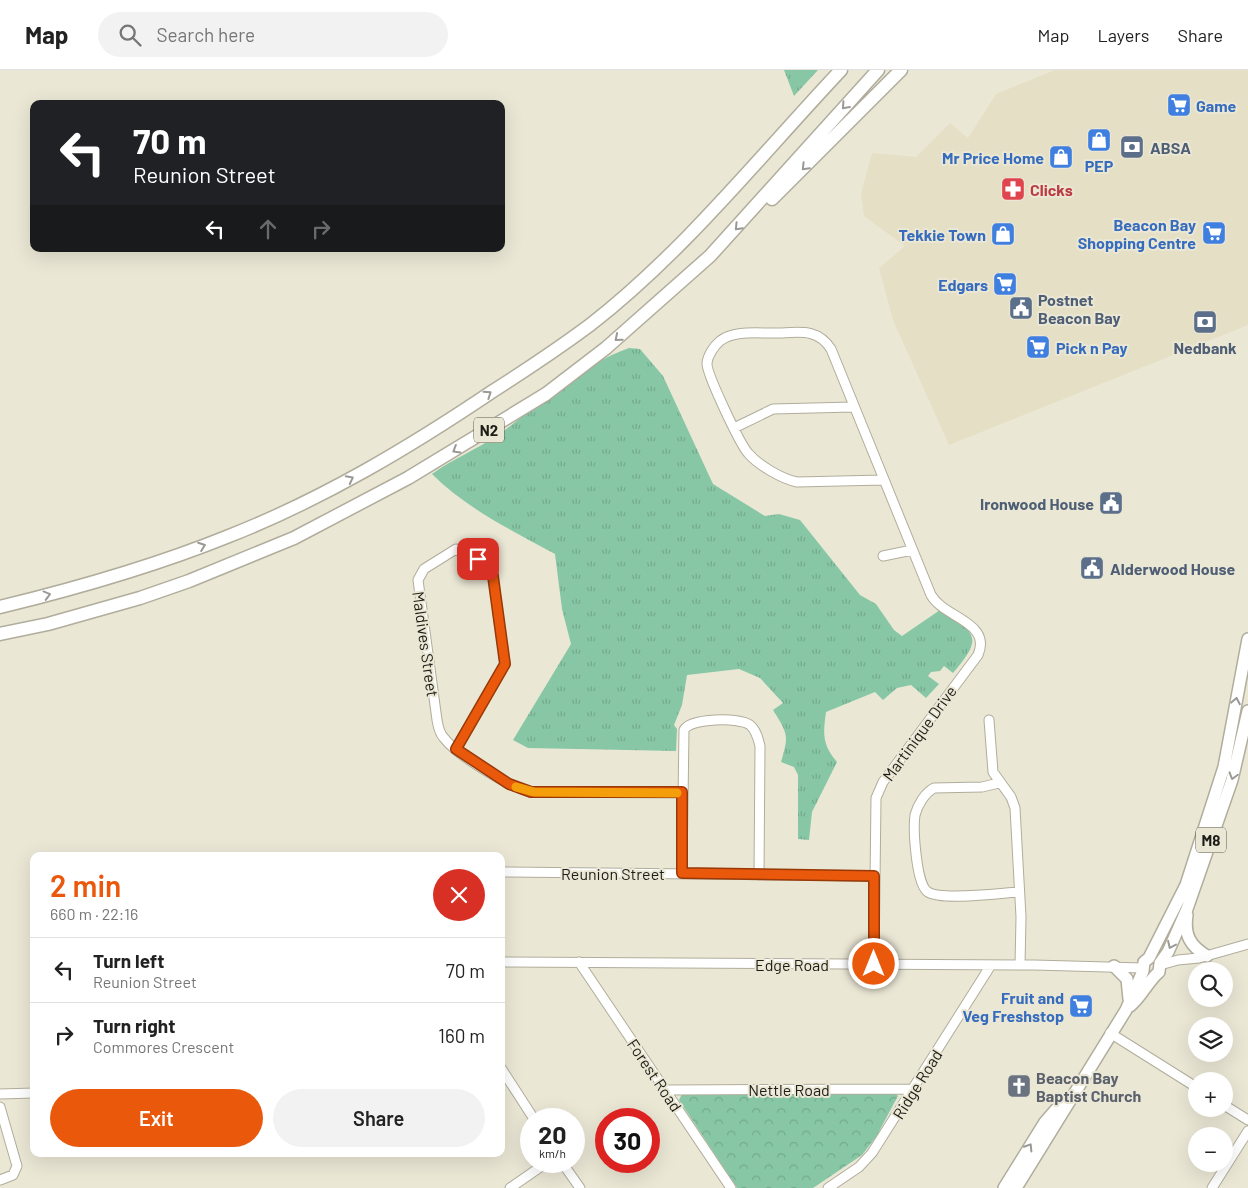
<!DOCTYPE html>
<html lang="en">
<head>
<meta charset="utf-8">
<style>
  :root { --surface:#fff; --page:#f2f2f2; --text:#222; --muted:#767676; --line:#e0e0e0; --accent:#ea580c }
  body { margin:0; font-family:Barlow,sans-serif; background:var(--page); color:var(--text); height:100vh; display:flex; flex-direction:column; font-size:19px; white-space:nowrap }
  * { box-sizing:border-box; margin:0 }
  p { font-size:16px; color:var(--muted) }
  .icon { flex:none; width:28px; height:28px; fill:none; stroke:currentColor; stroke-width:2; stroke-linecap:round; stroke-linejoin:round }
  .map { position:relative; flex:1; overflow:hidden }
  .drawer { position:absolute; left:30px; top:782px; width:475px; height:305px; display:flex; flex-direction:column; background:var(--surface); border-radius:10px; box-shadow:0 5px 20px #0002 }
  .drawer>* { flex:none }
  .guide { position:absolute; left:30px; top:30px; width:475px; height:152px; border-radius:10px; box-shadow:0 5px 20px #0002; background:#202124; color:#fff; overflow:hidden }
  .tools { position:absolute; left:1188px; top:892px; display:grid; gap:10px }
  .tools a { display:grid; place-items:center; width:45px; height:45px; border-radius:50%; background:var(--surface); box-shadow:0 5px 20px #0002; font-size:25px }
  .speed { position:absolute; left:520px; top:1038px; display:flex; gap:10px; font-size:25px; font-weight:700; text-align:center }
  .speed>* { display:grid; place-content:center; width:65px; height:65px; border-radius:50%; background:var(--surface); box-shadow:0 5px 20px #0002; line-height:1 }
  .speed small { font-size:12px; font-weight:400 }
  .speed .limit { border:8px solid #d22; background:#fff; color:#111 }
  .pin { position:absolute; display:grid; place-items:center; width:42px; height:42px; color:#fff; margin:-21px; border-radius:10px; box-shadow:0 2px 8px #0006 }
  .me { position:absolute; width:55px; margin:-28px; rotate:0deg; stroke-linejoin:round; filter:drop-shadow(0 0 4px #0008) }
  .turn { display:flex; align-items:center; gap:18px; height:105px; padding:0 20px; font-size:22px }
  .turn .icon { width:65px; height:65px; stroke-width:2.5 }
  .turn b { display:block; font-size:35px; line-height:42px }
  .lanes { display:flex; align-items:center; height:48px; padding:0 20px; background:#0003; justify-content:center; gap:25px; direction:ltr }
  .lanes .off { opacity:.35 }
  .round { display:grid; place-items:center; flex:none; width:52px; height:52px; border-radius:26px; background:var(--page) }
  .summary { display:flex; align-items:center; justify-content:space-between; height:85px; padding:0 20px }
  h1 { font-size:30px; font-weight:600; line-height:38px; color:var(--accent) }
  .action { display:flex; gap:10px; margin-top:auto; padding:10px 20px }
  .action a { flex:1; height:58px; border-radius:30px; background:var(--accent); color:#fff; font-size:20px; font-weight:600; line-height:58px; text-align:center }
  .action a+a { background:var(--page); color:var(--text) }
  ul { padding:0; list-style:none }
  li { display:flex; align-items:center; gap:15px; height:65px; padding:0 20px; border-top:1px solid var(--line) }
  li div { flex:1 }
  li b { display:block; font-size:19px }
  li em { font-style:normal }
  header { display:flex; align-items:center; gap:30px; box-sizing:border-box; height:70px; padding:0 25px; background:var(--surface); border-bottom:1px solid var(--line) }
  header strong { font-size:24px }
  nav { display:flex; gap:28px; margin-inline-start:auto; font-size:18px }
  .search { width:350px; height:45px; background:var(--page); display:flex; align-items:center; gap:12px; box-sizing:border-box; padding:0 18px; border-radius:28px; color:var(--muted); font-size:19px }
  .map>svg:first-child { display:block }
  .built { fill:#e5dfc5 }
  .grass { fill:url(#grass-tufts) }
  .park { fill:url(#park-crowns) }
  .lines { fill:none; stroke-linecap:round; stroke-linejoin:round }
  .minor-casing { stroke:#b1ad9c; stroke-width:11 }
  .major-casing { stroke:#b1ad9c; stroke-width:14 }
  .highway-casing { stroke:#b1ad9c; stroke-width:15 }
  .minor { stroke:#fff; stroke-width:9 }
  .major { stroke:#fff; stroke-width:11 }
  .highway { stroke:#fff; stroke-width:12 }
  .oneway { stroke:#9a9996 }
  .route-casing { stroke:#983908; stroke-width:12 }
  .route { stroke:#ea580c; stroke-width:9 }
  .slow { stroke:#f59e0b; stroke-width:9 }
  .labels { text-anchor:middle; dominant-baseline:central; stroke-width:4; stroke-linejoin:round; paint-order:stroke }
  .shield { fill:#ebe7d5; stroke:#5c594f; stroke-width:1 }
  .shield-label { font-size:15px; font-weight:bold; fill:#1e1c16 }
  .shop-label { font-size:16px; font-weight:bold; fill:#366cbe; stroke:#ebe7d5; text-anchor:end }
  .service-label { font-size:16px; font-weight:bold; fill:#4e5e75; stroke:#ebe7d5; text-anchor:start }
  .health-label { font-size:16px; font-weight:bold; fill:#be3a42; stroke:#ebe7d5; text-anchor:start }
  .street-label { font-size:16px; fill:#1e1c16; stroke:#ebe7d5 }
  .worship-label { font-size:16px; font-weight:bold; fill:#5b616d; stroke:#ebe7d5; text-anchor:start }
</style>
</head>
<body>
<header>
<strong>Map</strong>
<div class="search"><svg class="icon" aria-label="search" viewBox="0 0 24 24"><circle cx="10" cy="10" r="6"/><path d="M15 15l6 6"/></svg>Search here</div>
<nav><a>Map</a><a>Layers</a><a>Share</a></nav>
</header>
<div class="map">
<svg width="1248" height="1118" viewBox="0 0 1248 1118">
  <defs>
    <pattern id="grass-tufts" width="24" height="20" patternUnits="userSpaceOnUse" patternTransform="scale(1.25)"><rect width="24" height="20" fill="#87c7a5"/><path d="M3 7l-1-3M5 7V3M7 7l1-3M15 17l-1-3M17 17v-4M19 17l1-3" fill="none" stroke="#74aa8d"/></pattern>
    <pattern id="park-crowns" width="20" height="18" patternUnits="userSpaceOnUse" patternTransform="scale(1.25)"><rect width="20" height="18" fill="#87c7a5"/><path d="M2 6a3 3 0 1 1 6 0M12 15a3 3 0 1 1 6 0" fill="none" stroke="#74aa8d"/></pattern>
  </defs>
  <rect width="100%" height="100%" fill="#ebe7d5"/>
  <!-- built -->
  <path class="built" d="M1055 0H1248V255L949 375 893 250 879 198 905 176 864 146 861 124 872 83 916 87 950 53 968 68 996 24Z"/>
  <!-- grass -->
  <path class="grass" d="M784 0H818L794 26Z
    M629 278 640 279 663 306 713 414 765 446 779 444 800 450 860 525 876 534 894 560 902 566 940 540C975 563 985 566 953 603L944 596 940 601 931 602 928 606 939 614 926 628 911 615 897 618 883 630 875 622 826 642C823 664 822 674 837 692L812 742 809 770 798 769V705L794 697 781 692C789 665 788 664 773 640L783 633 760 608 739 599 687 605 682 635 674 655 677 659 676 681 528 678 513 670 571 574 562 539 555 484C513 461 467 439 432 404 453 389 477 379 498 365 540 335 580 295 629 278Z"/>
  <!-- park -->
  <path class="park" d="M689 1022 896 1024 898 1026 876 1067 862 1085 813 1118H737L679 1030 682 1024Z"/>
  <g class="lines">
    <defs>
      <path id="minor" d="M734 358 773 339 853 337
        M883 486 912 480
        M989 650 993 702 1011 727 1015 738 1021 847 1020 895
        M456 679 505 594 492 499 469 484 456 479 424 499 418 510 437 650C438 656 439 663 444 668 458 686 509 717 531 722L682 723
        M999 713 982 717 934 718C925 723 918 734 915 745 913 759 916 815 928 822 942 831 1001 823 1019 822
        M501 802 874 806
        M682 803 684 660C690 648 740 647 750 655 756 660 758 668 760 676L759 805
        M501 892 1034 895 1143 898
        M579 892 731 1118
        M874 895 876 728 883 712 978 585C992 552 944 548 931 525L831 279C818 259 801 262 780 263 762 264 735 259 720 271 714 276 708 285 707 293 706 303 740 374 748 383 758 395 782 409 797 412L884 410
        M1160 895 1178 890 1199 888 1248 874
        M1110 963 1196 1017
        M501 998 534 1049
        M666 1020 913 1019
        M0 1024 34 1023
        M1224 1035 1248 1050
        M0 1037 17 1096 13 1105 0 1110
        M561 1091 580 1118
        M510 1118 549 1091
        M828 1118 859 1097 872 1083 991 895
        M1212 1118 1248 1061"/>
      <path id="major" d="M1187 845C1184 865 1190 876 1207 886
        M1114 896 1127 909 1129 929
        M1130 936C1142 926 1148 911 1159 902L1160 893 1168 882 1187 839 1232 710 1248 641
        M1004 1118 1045 1052 1058 1037
        M1016 1118 1126 940 1143 901 1144 892 1149 888 1186 815 1224 697 1248 569"/>
      <path id="highway" d="M772 129 901 0
        M0 537C78 518 155 496 229 466 323 429 410 377 493 321 526 300 559 278 590 255 684 182 760 86 841 0
        M0 564 48 554 140 528 189 511 294 468 408 408 546 324 606 278 710 186 878 0"/>
    </defs>
    <!-- minor casing -->
    <use href="#minor" class="minor-casing"/>
    <!-- major casing -->
    <use href="#major" class="major-casing"/>
    <!-- highway casing -->
    <use href="#highway" class="highway-casing"/>
    <!-- minor -->
    <use href="#minor" class="minor"/>
    <!-- major -->
    <use href="#major" class="major"/>
    <!-- highway -->
    <use href="#highway" class="highway"/>
  </g>
  <!-- one-way arrows -->
  <defs><path id="oneway-chevron" d="M-2-3.5L2.5 0L-2 3.5" fill="none" stroke-width="1.6" stroke-linecap="round" stroke-linejoin="round" transform="scale(1.25)"/></defs>
  <g class="oneway">
    <use href="#oneway-chevron" transform="translate(845 36) rotate(132)"/>
    <use href="#oneway-chevron" transform="translate(805 97) rotate(134)"/>
    <use href="#oneway-chevron" transform="translate(738 157) rotate(134)"/>
    <use href="#oneway-chevron" transform="translate(618 268) rotate(140)"/>
    <use href="#oneway-chevron" transform="translate(488 324) rotate(-34)"/>
    <use href="#oneway-chevron" transform="translate(456 380) rotate(149)"/>
    <use href="#oneway-chevron" transform="translate(350 409) rotate(-27)"/>
    <use href="#oneway-chevron" transform="translate(202 476) rotate(-20)"/>
    <use href="#oneway-chevron" transform="translate(47 525) rotate(-15)"/>
    <use href="#oneway-chevron" transform="translate(1236 631) rotate(-79)"/>
    <use href="#oneway-chevron" transform="translate(1233 706) rotate(106)"/>
    <use href="#oneway-chevron" transform="translate(1171 875) rotate(115)"/>
    <use href="#oneway-chevron" transform="translate(1029 1077) rotate(-58)"/>
  </g>
  <g class="lines">
    <defs>
      <path id="route" d="M478 489 492 499 505 594 456 679 509 714 531 722H682V803L874 806V894"/>
    </defs>
    <!-- route casing -->
    <use href="#route" class="route-casing"/>
    <!-- route -->
    <use href="#route" class="route"/>
    <!-- slow -->
    <path class="slow" d="M516 717 534 722 677 723"/>
  </g>
  <!-- icons -->
  <defs>
    <symbol id="supermarket-square" viewBox="-11 -11 22 22"><rect x="-9" y="-9" width="18" height="18" rx="4" fill="#3f7fe0" stroke="#ebe7d5"/><path d="M-6-5.5h2.5l.6 2H6L4.5 2H-2.5L-4.4-4H-6ZM-1.5 3.2a1.3 1.3 0 1 0 .1 0ZM3 3.2a1.3 1.3 0 1 0 .1 0Z" fill="#fff"/></symbol>
    <symbol id="shop-square" viewBox="-11 -11 22 22"><rect x="-9" y="-9" width="18" height="18" rx="4" fill="#3f7fe0" stroke="#ebe7d5"/><path d="M-5-2.5h2.3a2.7 3.5 0 0 1 5.4 0H5L5.5 6h-11ZM-1.5-2.5h3a1.5 2.3 0 0 0-3 0Z" fill="#fff"/></symbol>
    <symbol id="bank-square" viewBox="-11 -11 22 22"><rect x="-9" y="-9" width="18" height="18" rx="4" fill="#5c6f8a" stroke="#ebe7d5"/><path d="M-6-4H6V4H-6ZM0-2.3a2.3 2.3 0 1 0 0 4.6a2.3 2.3 0 1 0 0-4.6Z" fill="#fff"/></symbol>
    <symbol id="pharmacy-square" viewBox="-11 -11 22 22"><rect x="-9" y="-9" width="18" height="18" rx="4" fill="#e0444e" stroke="#ebe7d5"/><path d="M-2-6h4v4h4v4h-4v4h-4v-4h-4v-4h4Z" fill="#fff"/></symbol>
    <symbol id="civic-square" viewBox="-11 -11 22 22"><rect x="-9" y="-9" width="18" height="18" rx="4" fill="#5c6f8a" stroke="#ebe7d5"/><path d="M-.6-6.5H3V-4.5H.6V-3L4-1V1h2V6H-6V1h2V-1L-.6-3ZM-1.2 2.5V6h2.4V2.5Z" fill="#fff"/></symbol>
    <symbol id="church-square" viewBox="-11 -11 22 22"><rect x="-9" y="-9" width="18" height="18" rx="4" fill="#6b7280" stroke="#ebe7d5"/><path d="M-1.2-6h2.4v3.5h3.3v2.4h-3.3V6h-2.4V-.1h-3.3v-2.4h3.3Z" fill="#fff"/></symbol>
  </defs>
  <g fill-rule="evenodd">
    <use href="#supermarket-square" x="1165" y="21" width="28" height="28"/>
    <use href="#shop-square" x="1085" y="56" width="28" height="28"/>
    <use href="#bank-square" x="1118" y="63" width="28" height="28"/>
    <use href="#shop-square" x="1047" y="73" width="28" height="28"/>
    <use href="#pharmacy-square" x="999" y="105" width="28" height="28"/>
    <use href="#supermarket-square" x="1200" y="149" width="28" height="28"/>
    <use href="#shop-square" x="989" y="150" width="28" height="28"/>
    <use href="#supermarket-square" x="991" y="200" width="28" height="28"/>
    <use href="#civic-square" x="1007" y="224" width="28" height="28"/>
    <use href="#bank-square" x="1191" y="238" width="28" height="28"/>
    <use href="#supermarket-square" x="1024" y="263" width="28" height="28"/>
    <use href="#civic-square" x="1097" y="419" width="28" height="28"/>
    <use href="#civic-square" x="1078" y="484" width="28" height="28"/>
    <use href="#supermarket-square" x="1067" y="922" width="28" height="28"/>
    <use href="#church-square" x="1005" y="1002" width="28" height="28"/>
  </g>
  <g class="labels">
    <!-- shield labels -->
    <g class="shield">
      <rect x="474" y="347.5" width="30" height="25" rx="4"/>
      <rect x="1196" y="757.5" width="30" height="25" rx="4"/>
    </g>
    <g class="shield-label">
      <text x="489" y="360">N2</text>
      <text x="1211" y="770">M8</text>
    </g>
    <!-- shop labels -->
    <g class="shop-label">
      <text x="1196" y="35" text-anchor="start">Game</text>
      <text x="1044" y="87">Mr Price Home</text>
      <text x="1099" y="95" text-anchor="middle">PEP</text>
      <text x="1196" y="154">Beacon Bay<tspan x="1196" dy="18">Shopping Centre</tspan></text>
      <text x="986" y="164">Tekkie Town</text>
      <text x="988" y="214">Edgars</text>
      <text x="1056" y="277" text-anchor="start">Pick n Pay</text>
      <text x="1064" y="927">Fruit and<tspan x="1064" dy="18">Veg Freshstop</tspan></text>
    </g>
    <!-- service labels -->
    <g class="service-label">
      <text x="1150" y="77">ABSA</text>
      <text x="1038" y="229">Postnet<tspan x="1038" dy="18">Beacon Bay</tspan></text>
      <text x="1205" y="277" text-anchor="middle">Nedbank</text>
      <text x="1094" y="433" text-anchor="end">Ironwood House</text>
      <text x="1110" y="498">Alderwood House</text>
    </g>
    <!-- health labels -->
    <g class="health-label">
      <text x="1030" y="119">Clicks</text>
    </g>
    <!-- street labels -->
    <g class="street-label">
      <text transform="translate(426 574) rotate(82)">Maldives Street</text>
      <text transform="translate(919 663) rotate(-54)">Martinique Drive</text>
      <text x="613" y="803">Reunion Street</text>
      <text x="792" y="894">Edge Road</text>
      <text transform="translate(655 1005) rotate(56)">Forest Road</text>
      <text transform="translate(917 1014) rotate(-58)">Ridge Road</text>
      <text x="789" y="1019">Nettle Road</text>
    </g>
    <!-- worship labels -->
    <g class="worship-label">
      <text x="1036" y="1007">Beacon Bay<tspan x="1036" dy="18">Baptist Church</tspan></text>
    </g>
  </g>
</svg>
<div class="tools">
<a><svg class="icon" aria-label="search" viewBox="0 0 24 24"><circle cx="10" cy="10" r="6"/><path d="M15 15l6 6"/></svg></a>
<a><svg class="icon" aria-label="layers" viewBox="0 0 24 24"><path d="M12 4l9 5-9 5-9-5zM3 14l9 5 9-5"/></svg></a>
<a>+</a>
<a>−</a>
</div>
<div class="speed"><div>20<small>km/h</small></div><div class="limit">30</div></div>
<div class="pin" style="left:478px;top:489px;background:#d93025"><svg class="icon" aria-label="arrive" viewBox="0 0 24 24"><path d="M6 21V4h12l-3 4 3 4H6"/></svg></div>
<svg class="me" style="left:874px;top:894px" viewBox="-20 -20 40 40"><circle r="17" fill="#ea580c" stroke="#fff" stroke-width="3"/><path d="M0-11L8 9 0 5-8 9z" fill="#fff"/></svg>
<div class="guide">
<div class="turn"><svg class="icon" aria-label="left" viewBox="0 0 24 24"><path d="M17 20v-9H6M10 6l-5 5 5 5"/></svg><div><b>70 m</b>Reunion Street</div></div>
<div class="lanes"><svg class="icon" aria-label="left" viewBox="0 0 24 24"><path d="M17 20v-9H6M10 6l-5 5 5 5"/></svg><svg class="icon off" aria-label="ahead" viewBox="0 0 24 24"><path d="M12 20V5M6 11l6-6 6 6"/></svg><svg class="icon off" aria-label="right" viewBox="0 0 24 24"><path d="M7 20v-9h11M14 6l5 5-5 5"/></svg></div>
</div>
<section class="drawer">
<div class="summary"><div><h1>2 min</h1><p>660 m · 22:16</p></div><a class="round" style="background:#d93025;color:#fff"><svg class="icon" aria-label="close" viewBox="0 0 24 24"><path d="M6 6l12 12M18 6L6 18"/></svg></a></div>
<ul>
<li><svg class="icon" aria-label="left" viewBox="0 0 24 24"><path d="M17 20v-9H6M10 6l-5 5 5 5"/></svg><div><b>Turn left</b><p>Reunion Street</p></div><em>70 m</em></li>
<li><svg class="icon" aria-label="right" viewBox="0 0 24 24"><path d="M7 20v-9h11M14 6l5 5-5 5"/></svg><div><b>Turn right</b><p>Commores Crescent</p></div><em>160 m</em></li>
</ul>
<div class="action"><a>Exit</a><a>Share</a></div>
</section>
</div>
</body>
</html>
